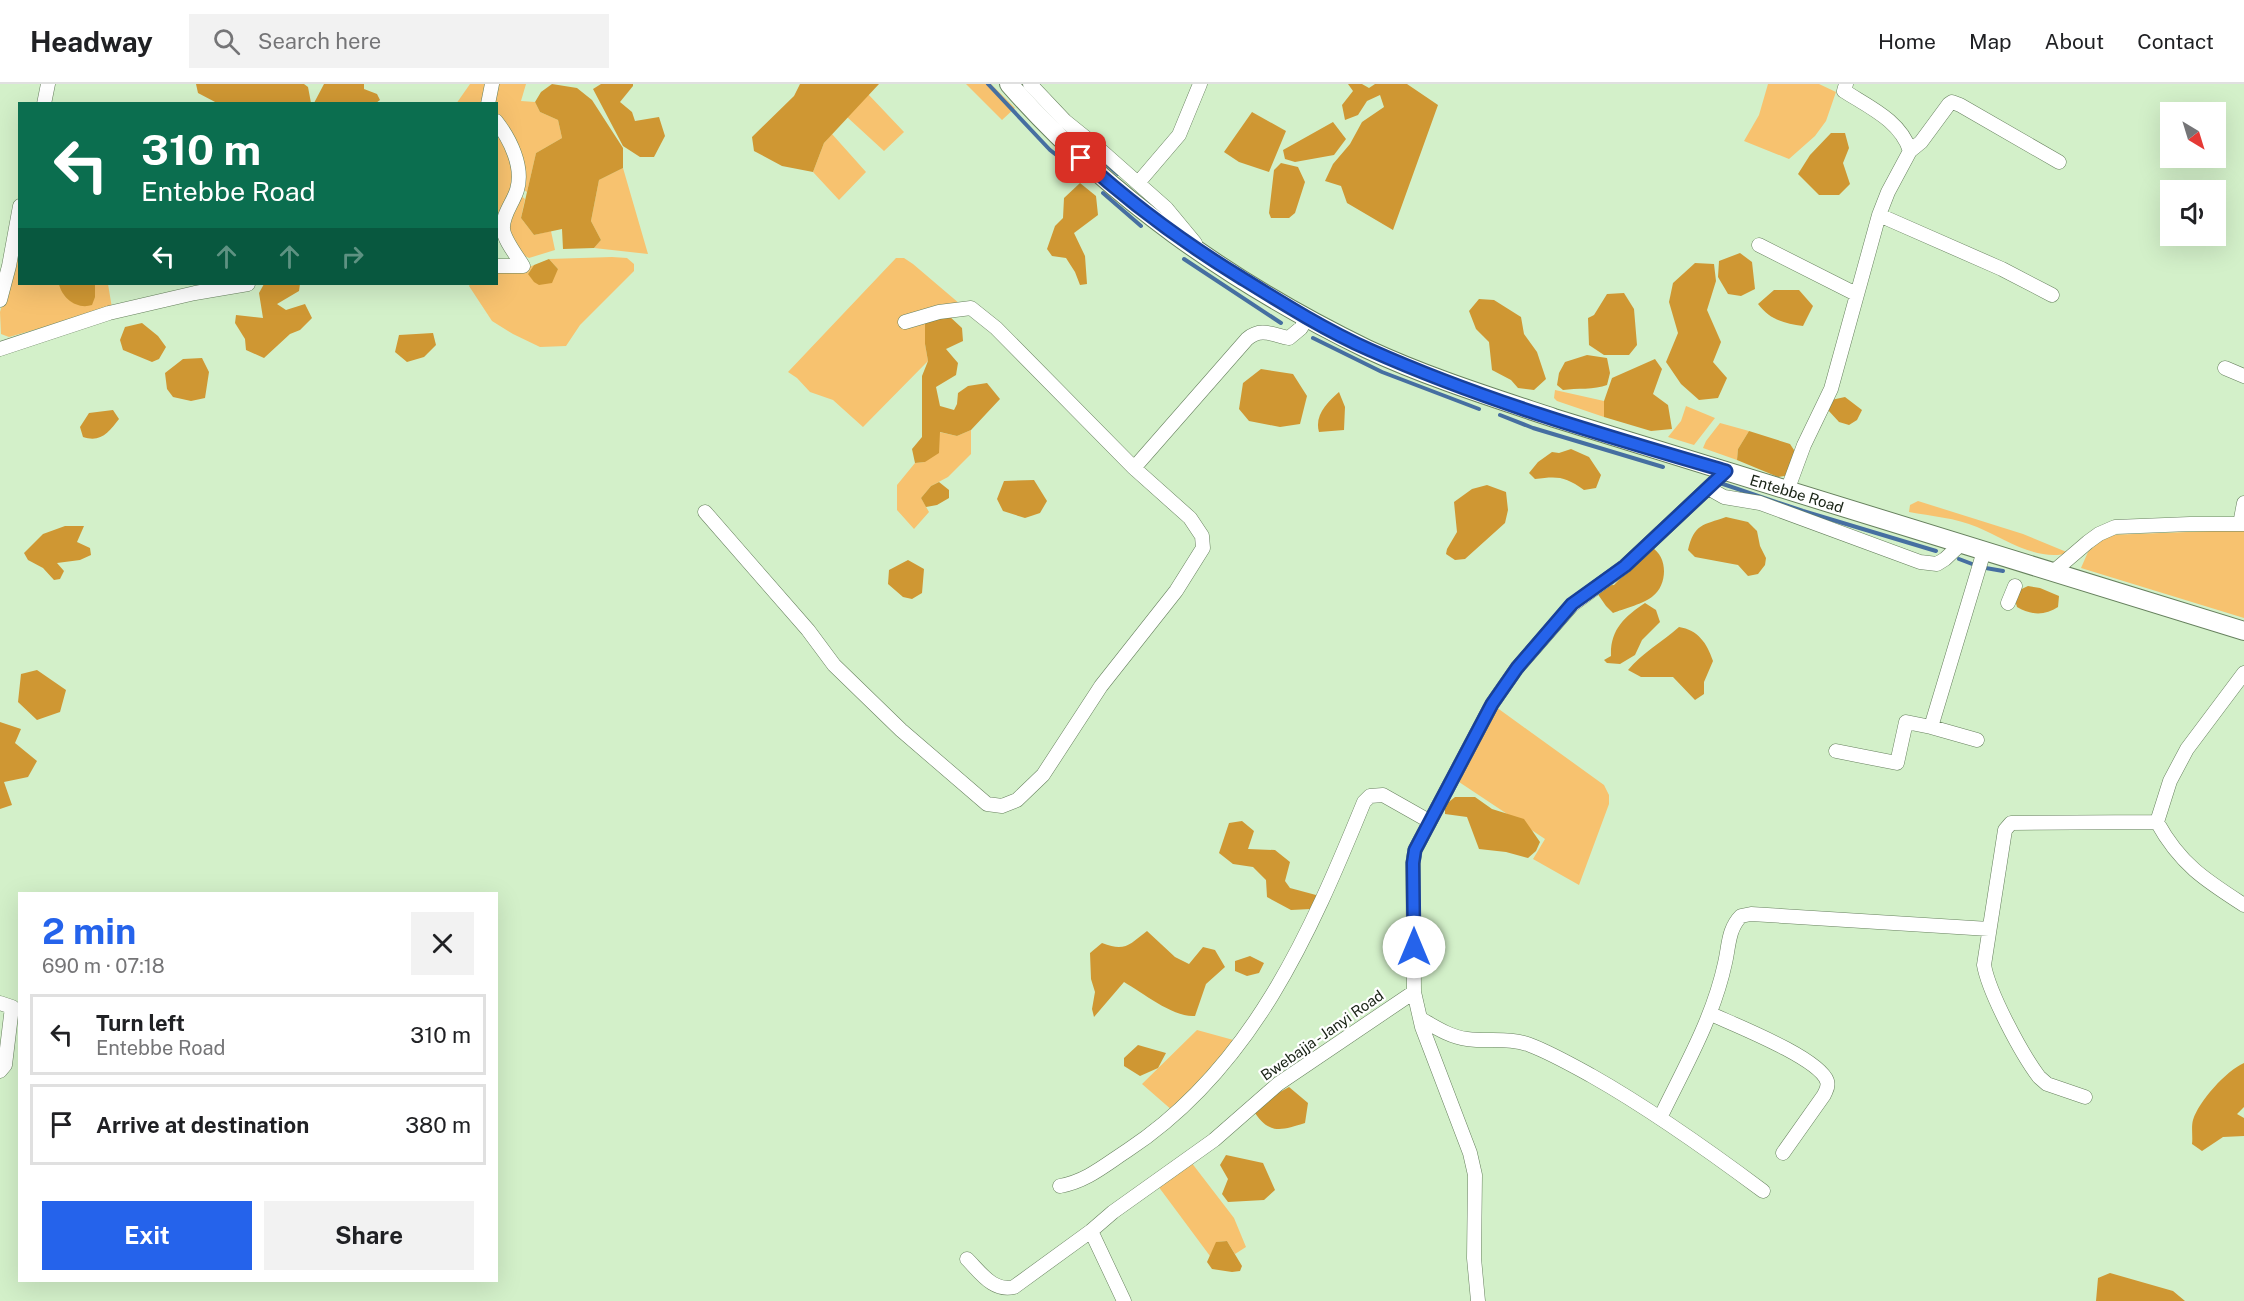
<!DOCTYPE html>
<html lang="en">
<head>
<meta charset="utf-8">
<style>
  :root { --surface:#fff; --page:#f2f2f2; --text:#202124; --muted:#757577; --line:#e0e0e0; --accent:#2563eb }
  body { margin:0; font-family:"Public Sans",sans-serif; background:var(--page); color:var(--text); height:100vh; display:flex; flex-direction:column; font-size:22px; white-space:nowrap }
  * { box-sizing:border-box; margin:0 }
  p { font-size:20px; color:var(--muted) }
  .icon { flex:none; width:33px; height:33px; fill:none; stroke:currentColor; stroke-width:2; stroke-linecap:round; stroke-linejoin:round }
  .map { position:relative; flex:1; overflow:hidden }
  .panel { position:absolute; left:18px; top:808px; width:480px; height:390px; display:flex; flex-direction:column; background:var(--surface); border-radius:0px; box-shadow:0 6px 24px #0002 }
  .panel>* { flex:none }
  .top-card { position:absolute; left:18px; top:18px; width:480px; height:183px; border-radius:0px; box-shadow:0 6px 24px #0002; background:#0b6e4f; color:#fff; overflow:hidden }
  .needle { width:39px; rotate:142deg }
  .controls { position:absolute; left:2160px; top:18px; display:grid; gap:12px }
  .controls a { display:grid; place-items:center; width:66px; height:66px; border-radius:0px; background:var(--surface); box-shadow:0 6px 24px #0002; font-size:30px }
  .pin { position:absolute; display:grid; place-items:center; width:51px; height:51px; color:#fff; margin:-26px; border-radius:12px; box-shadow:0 3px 9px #0006 }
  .me { position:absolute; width:66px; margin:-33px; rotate:0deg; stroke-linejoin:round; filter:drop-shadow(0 0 4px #0008) }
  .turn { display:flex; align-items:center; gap:21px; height:126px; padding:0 24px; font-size:27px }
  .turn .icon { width:78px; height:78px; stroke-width:2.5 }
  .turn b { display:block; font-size:42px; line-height:51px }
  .lanes { display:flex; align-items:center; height:57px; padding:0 24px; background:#0003; justify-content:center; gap:30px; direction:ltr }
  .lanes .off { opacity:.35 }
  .round { display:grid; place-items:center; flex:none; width:63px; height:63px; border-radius:0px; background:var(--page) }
  .headline { display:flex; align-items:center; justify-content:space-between; height:102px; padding:0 24px }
  h1 { font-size:36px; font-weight:700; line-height:45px; color:var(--accent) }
  .primary-button { display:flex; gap:12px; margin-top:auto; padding:12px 24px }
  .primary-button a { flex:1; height:69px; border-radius:0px; background:var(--accent); color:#fff; font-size:24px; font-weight:700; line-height:69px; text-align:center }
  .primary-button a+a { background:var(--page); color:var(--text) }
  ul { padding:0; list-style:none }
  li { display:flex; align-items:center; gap:18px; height:81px; margin:0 12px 9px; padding:0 12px; border:3px solid var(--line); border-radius:0px }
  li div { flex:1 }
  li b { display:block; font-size:22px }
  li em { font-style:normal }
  header { display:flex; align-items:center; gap:36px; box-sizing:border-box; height:84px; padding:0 30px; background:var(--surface); border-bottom:2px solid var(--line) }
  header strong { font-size:28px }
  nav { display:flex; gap:33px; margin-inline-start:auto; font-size:21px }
  .search { width:420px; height:54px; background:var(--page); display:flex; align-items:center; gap:15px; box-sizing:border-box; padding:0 21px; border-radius:0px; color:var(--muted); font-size:22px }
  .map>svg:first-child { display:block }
  .green { fill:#f7c26f }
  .forest { fill:#cf9733 }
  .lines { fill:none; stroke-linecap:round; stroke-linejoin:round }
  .stream { stroke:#466fa1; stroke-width:4 }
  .minor-casing { stroke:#67815e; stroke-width:15 }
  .major-casing { stroke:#67815e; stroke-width:20 }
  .minor { stroke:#fff; stroke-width:14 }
  .major { stroke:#fff; stroke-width:18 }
  .route-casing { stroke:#184099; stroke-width:15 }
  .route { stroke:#2563eb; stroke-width:10 }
  .labels { text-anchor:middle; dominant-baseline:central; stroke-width:4.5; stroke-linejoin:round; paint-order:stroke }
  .street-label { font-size:15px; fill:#192315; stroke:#fff }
</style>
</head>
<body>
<header>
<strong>Headway</strong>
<div class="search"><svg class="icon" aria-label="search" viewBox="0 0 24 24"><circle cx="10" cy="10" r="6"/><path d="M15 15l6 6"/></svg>Search here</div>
<nav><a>Home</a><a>Map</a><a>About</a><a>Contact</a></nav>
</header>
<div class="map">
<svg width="2244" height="1217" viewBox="0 0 2244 1217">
  <rect width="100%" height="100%" fill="#d3f0c9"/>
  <!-- green -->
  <path class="green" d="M470 0H526L521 17 535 18 540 28 558 36 562 54 536 69 527 108 520 103 514 104 500 141 496 137V20H456Z
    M966 0H991L1015 24 1002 36Z
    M1768 0H1819L1836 8 1826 37 1815 52 1789 75 1744 57 1759 31Z
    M868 10 904 48 884 67 847 33Z
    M832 50 866 88 839 116 813 88 824 59Z
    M623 84 648 170 594 164 601 156 591 137 599 96Z
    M520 111 525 115 521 134 534 151 551 147 555 166 529 174 521 170 507 145Z
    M19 164 20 200H108L112 224 9 253 1 250 0 228Z
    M612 173 627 174 634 180V187L580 241 566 262 540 263 513 250 492 237 469 202 470 200H496L497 189 520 187 534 181 528 190 558 185 549 175Z
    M896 174H904L913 180 960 220 925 260 928 277 863 343 833 316 810 308 797 294 788 288Z
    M1555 306 1604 317V333L1557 317 1554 314Z
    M1686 322 1715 334 1694 361 1668 353 1681 337Z
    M1720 339 1749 347 1738 365 1737 376 1703 364 1706 357Z
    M971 346V370L948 393 931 402 921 414 929 428 914 445 897 426V401L915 379 925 378 939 348 957 352Z
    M1918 417 2023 450 2069 469C2037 478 2005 455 1977 443 1956 434 1931 432 1909 428L1910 421Z
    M2240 446 2244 447V534L2081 484 2088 468 2107 451Z
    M1496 623 1604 701 1609 711V720L1579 801 1533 775 1545 755 1456 696Z
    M1197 946 1237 957 1173 1027 1142 1000Z
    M1191 1078 1234 1134 1246 1163 1235 1170 1227 1157 1217 1158 1210 1172 1158 1102Z"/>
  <!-- forest -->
  <path class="forest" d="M196 0H304L308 3 311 19H217L198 9Z
    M324 0H364V5L377 10 380 16 376 19H314Z
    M552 0 577 4 592 16 623 64V84L599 96 591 137 601 156 594 164 563 165 562 145 534 151 521 134 536 69 562 54 558 36 540 28 535 18 541 8Z
    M601 0H633V2L620 18 632 28 635 37 659 33 665 52 654 73H640L623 62 593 5Z
    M800 0H879L824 59 813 88 782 82 754 67 752 53 794 12Z
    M1348 0H1362L1369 4 1375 0H1407L1438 21 1393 146 1347 119 1341 102 1325 97 1333 80 1350 60 1362 38 1384 23 1380 11 1367 17 1358 31 1345 36 1342 21 1353 7Z
    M1252 28 1286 47 1269 88 1239 78 1224 68Z
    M1333 38 1346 55 1334 71 1295 78 1285 75 1283 66Z
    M1831 49H1845L1849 64 1843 79 1850 100 1839 111H1819L1798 90 1810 71Z
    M1281 79 1298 83 1305 98 1295 129 1289 134H1271L1269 129 1274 86Z
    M1080 99 1096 112 1098 131 1074 149 1085 172 1087 200 1080 201 1075 188 1066 174 1052 172 1047 165 1055 142 1063 134 1064 114Z
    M1740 169 1752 178 1755 205 1741 212 1728 210 1718 193 1719 177Z
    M549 175 558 185 552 199 539 201 534 198 528 190 534 181Z
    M1695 179 1714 180 1716 197 1707 226 1721 258 1713 278 1727 294 1718 314 1699 316 1681 300 1666 278 1678 249 1669 218 1673 199Z
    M59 200H95V213L92 221C77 226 62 214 59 200Z
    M264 200H300L299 207 277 220 286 226 305 220 312 234 300 246 290 250 264 274 246 266 245 255 235 239 236 231 263 234 259 209Z
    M1774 206H1799L1813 222 1803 242C1784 239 1770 236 1758 220Z
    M1624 209 1634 225 1637 261 1629 271H1604L1589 261 1588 234 1594 231 1607 210Z
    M1479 215 1494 216 1521 233 1524 250 1537 268 1546 295 1534 306 1518 304 1511 296 1492 286 1489 258 1476 245 1469 227Z
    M948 231 962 244 963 257 946 265 958 279 956 291 936 303 940 322 954 326 957 320 958 309 968 302 987 299 1000 315 971 346 957 352 940 348 939 369 925 378 915 379 912 365 922 353V292L928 277 925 260V239Z
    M142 239 158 252 166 263 159 275 152 278 123 266 120 256 125 243Z
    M433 249 436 261 424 273 407 278 395 268 399 251Z
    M1587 271 1607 274 1610 289 1607 301C1595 306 1576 304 1563 306L1557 301 1559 289 1565 278Z
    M202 274 209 288 205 314 191 317 173 313 167 305 165 289 183 275Z
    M1655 275 1662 285 1653 310 1668 321 1672 345 1651 347 1604 333V317L1612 294Z
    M1261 285 1293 290 1307 312 1300 340 1280 343 1249 337 1239 325 1243 299Z
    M1339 308 1345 323 1344 346 1319 348C1314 331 1328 318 1339 308Z
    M1845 313 1862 326 1857 336 1849 341 1839 338 1828 326 1831 316Z
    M113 326 119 335C109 348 101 359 83 353L80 343 89 329Z
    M1749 347 1790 360 1796 369 1791 391 1778 393 1737 376 1738 365Z
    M1571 365 1589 373 1601 391 1596 404 1584 406C1565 392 1557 392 1535 395L1529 389 1538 378 1552 368 1559 369Z
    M1034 396 1047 417 1040 429 1025 434 1003 427 997 415 1004 397Z
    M939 398 949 406V414L937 421 926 423 921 414 931 402Z
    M1487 401 1506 408 1508 426 1505 439 1465 475 1455 476 1446 470 1447 465 1457 448 1454 418 1472 405Z
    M1726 433 1748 438 1757 447 1760 462 1766 474 1765 481 1758 490 1748 492 1738 481 1695 473 1688 466C1694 440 1703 441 1726 433Z
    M65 442H84L77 458 90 464 91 471 80 476 57 479 64 487 60 495 54 496 43 484 28 476 24 469 43 450Z
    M1651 463C1669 473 1667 501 1653 512 1646 519 1623 525 1613 529L1606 522 1597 509 1601 502 1614 501Z
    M908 476 924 485 922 509 912 515 903 513 888 500 889 486Z
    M2028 502 2040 504 2059 512 2058 523C2045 532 2030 531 2017 523L2013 509Z
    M1645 519 1656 526 1660 538 1642 556 1635 571 1620 580 1607 579 1604 576 1611 572C1610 546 1624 533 1645 519Z
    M1679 543C1698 546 1707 559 1713 577L1704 598V610L1695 616 1673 593H1641L1628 586C1642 569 1662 558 1679 543Z
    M37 586 66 606 60 628 37 636 18 618 21 590Z
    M0 638 21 645 15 659 37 677 28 693 4 698 12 721 0 725Z
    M1455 713H1475L1492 725 1524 735 1540 758 1536 767 1528 774 1506 768 1479 765 1467 733 1445 730V721Z
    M1242 737 1254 747 1248 765 1275 766 1290 778 1285 797 1290 804 1316 811V820L1311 825 1291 826 1267 813 1266 796 1253 783 1233 780 1219 769 1229 739Z
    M1147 847 1175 873 1189 880 1203 863 1215 866 1225 883 1206 900 1195 932C1174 934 1143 909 1124 898L1094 933 1092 925 1095 908 1091 895 1090 869 1102 859C1125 868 1129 861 1147 847Z
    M1250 872 1264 879 1259 889 1247 892 1235 887V877Z
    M1138 961 1166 969 1158 984 1140 992 1124 982V974Z
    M2244 979V1023L2237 1030 2244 1034V1052L2223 1053 2202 1067 2192 1060C2193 1053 2191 1043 2193 1036 2199 1017 2226 987 2244 979Z
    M1289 1003 1308 1019 1305 1039C1282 1046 1270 1051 1255 1029L1271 1013Z
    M1226 1071 1263 1079 1275 1106 1264 1116 1228 1118 1222 1110 1228 1095 1220 1081Z
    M1227 1157 1242 1182 1240 1187 1232 1188 1212 1185 1207 1178 1216 1158Z
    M2110 1189 2173 1207 2185 1217H2096L2098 1194Z"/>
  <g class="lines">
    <!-- stream -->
    <path class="stream" d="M988 0 1050 66 1090 97
      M1081 58 1118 90
      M1103 109 1141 142
      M1184 175 1281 239
      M1313 254 1382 288 1479 325
      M1500 331 1533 344 1663 383
      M1720 399 1803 427 1936 467
      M1959 475 1980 483 2003 487"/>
    <defs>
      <path id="minor" d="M1030 0 1065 37 1096 62 1166 124 1195 159
        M44 20 48 0
        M488 20 492 0
        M496 37C510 55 524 83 517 106 513 119 502 131 503 145 504 156 517 172 523 182
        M1910 67 1921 58 1949 20 1952 18 1960 21 2059 78
        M1138 99 1179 51 1200 0
        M1879 131 2002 185 2052 211
        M1759 161 1856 210
        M496 182H523
        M0 216 9 182 20 122
        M905 238 939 228 971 224 996 244 1134 384 1247 255C1261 243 1273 251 1289 254L1301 244 1307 233
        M0 265 109 229 195 209 248 200
        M2225 284 2244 292
        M1708 404 1724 413 1760 419 1920 478 1937 480 1945 475 1961 460
        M1787 407 1804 361 1831 305 1879 131 1888 108 1910 67C1901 37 1869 23 1844 7L1846 0
        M705 428 808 546 834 581 901 646 987 720 1002 722 1017 716 1043 691 1101 602 1176 507 1203 464 1202 452 1190 434 1134 384
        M2240 440 2244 419
        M2053 488 2088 458 2099 450 2115 443 2190 440H2244
        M2008 519 2015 502
        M1977 656 1931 643 1984 467
        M1836 667 1897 679 1906 638 1931 643
        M2157 738C2180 780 2205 796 2244 821
        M0 919 12 923 5 981 0 987
        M1711 930C1735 941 1819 974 1827 997 1829 1003 1826 1006 1824 1011L1783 1069
        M1421 935C1435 943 1450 953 1467 955 1488 958 1510 953 1530 961 1551 969 1572 981 1592 992 1652 1026 1708 1066 1763 1107
        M2085 1013 2047 1000 2039 993C2021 969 1989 909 1984 881L2005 746 2011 739 2157 738 2170 697 2187 665 2244 589
        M1660 1034C1684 984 1713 935 1725 879 1729 862 1728 845 1741 832L1751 830 1989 845
        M1060 1102C1087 1097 1105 1081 1128 1066 1252 984 1310 850 1364 718L1370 712 1383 711 1429 737
        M967 1175C981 1189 993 1208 1014 1203L1091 1147
        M1124 1217 1091 1147 1113 1128 1214 1056 1278 1000 1414 908
        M1478 1217 1474 1174 1475 1091 1470 1069 1422 943 1414 908 1413 779 1415 766 1492 620 1517 584 1572 521 1625 482 1726 387"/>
      <g id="major">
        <path id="s1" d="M1009 0C1107 112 1233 200 1367 265 1427 293 1491 313 1554 334L2244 547"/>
      </g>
    </defs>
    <!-- minor casing -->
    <use href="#minor" class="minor-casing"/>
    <!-- major casing -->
    <use href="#major" class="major-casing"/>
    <!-- minor -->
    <use href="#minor" class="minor"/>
    <!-- major -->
    <use href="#major" class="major"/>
  </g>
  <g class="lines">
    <defs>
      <path id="route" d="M1081 74C1130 119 1183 158 1240 193 1282 219 1325 246 1370 266 1484 317 1606 352 1726 387L1625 482 1572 520 1517 584 1492 620 1415 766 1413 779 1414 863"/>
    </defs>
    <!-- route casing -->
    <use href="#route" class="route-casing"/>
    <!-- route -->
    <use href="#route" class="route"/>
  </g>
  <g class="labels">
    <!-- street labels -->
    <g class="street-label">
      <text stroke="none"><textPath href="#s1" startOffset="902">Entebbe Road</textPath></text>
      <text transform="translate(1322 951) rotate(-35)">Bwebajja - Janyi Road</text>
    </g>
  </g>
</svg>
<div class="controls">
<a><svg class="needle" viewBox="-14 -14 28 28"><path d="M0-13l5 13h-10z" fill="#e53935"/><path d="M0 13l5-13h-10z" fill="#757577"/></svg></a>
<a><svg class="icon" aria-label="sound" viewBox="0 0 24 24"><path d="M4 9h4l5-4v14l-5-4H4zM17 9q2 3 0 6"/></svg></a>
</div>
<div class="pin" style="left:1081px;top:74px;background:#d93025"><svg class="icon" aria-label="arrive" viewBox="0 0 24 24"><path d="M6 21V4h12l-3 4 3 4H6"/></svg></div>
<svg class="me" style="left:1414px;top:863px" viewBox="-20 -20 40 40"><circle r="19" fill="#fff"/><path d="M0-13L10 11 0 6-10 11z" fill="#2563eb"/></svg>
<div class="top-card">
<div class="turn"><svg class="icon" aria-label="left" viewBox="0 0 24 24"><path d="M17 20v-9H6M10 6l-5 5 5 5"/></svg><div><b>310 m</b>Entebbe Road</div></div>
<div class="lanes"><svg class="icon" aria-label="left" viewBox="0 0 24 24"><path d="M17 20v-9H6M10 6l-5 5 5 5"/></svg><svg class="icon off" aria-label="ahead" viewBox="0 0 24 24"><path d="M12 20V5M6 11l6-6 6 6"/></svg><svg class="icon off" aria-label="ahead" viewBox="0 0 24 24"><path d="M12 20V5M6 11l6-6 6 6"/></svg><svg class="icon off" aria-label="right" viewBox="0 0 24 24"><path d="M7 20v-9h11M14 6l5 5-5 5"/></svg></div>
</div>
<section class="panel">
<div class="headline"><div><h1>2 min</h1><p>690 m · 07:18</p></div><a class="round"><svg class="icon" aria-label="close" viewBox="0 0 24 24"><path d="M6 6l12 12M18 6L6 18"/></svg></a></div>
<ul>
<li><svg class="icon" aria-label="left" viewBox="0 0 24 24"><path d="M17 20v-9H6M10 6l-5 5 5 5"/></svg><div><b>Turn left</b><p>Entebbe Road</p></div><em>310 m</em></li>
<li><svg class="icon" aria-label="arrive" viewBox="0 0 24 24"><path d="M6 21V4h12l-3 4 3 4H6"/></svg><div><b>Arrive at destination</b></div><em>380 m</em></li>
</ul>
<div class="primary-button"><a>Exit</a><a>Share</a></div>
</section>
</div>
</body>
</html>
